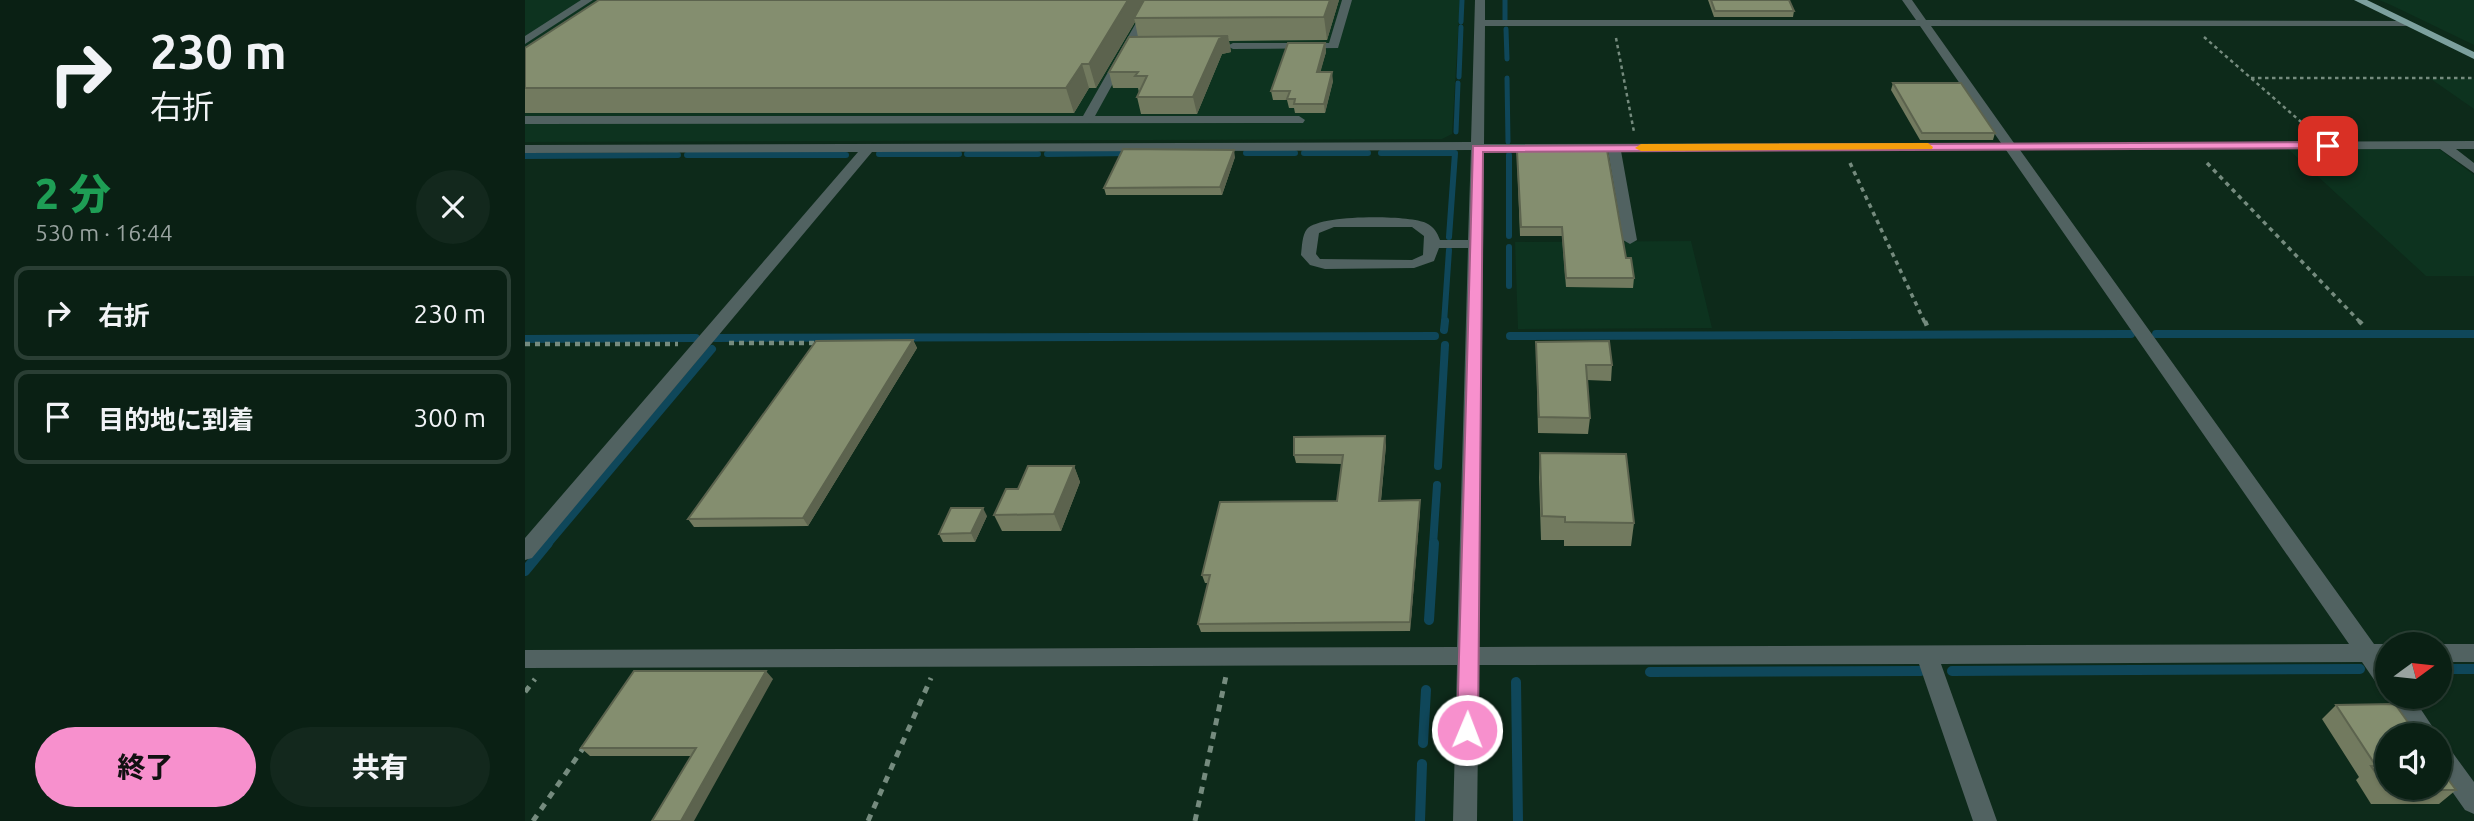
<!DOCTYPE html>
<html lang="ja">
<head>
<meta charset="utf-8">
<style>
  :root { --surface:#0a2014; --page:#13281d; --text:#f1f3f6; --muted:#99a3a0; --line:#2a3e34; --accent:#f790cd }
  body { margin:0; font-family:Ubuntu,"Noto Sans JP",sans-serif; background:var(--page); color:var(--text); height:100vh; display:flex; flex-direction:column; font-size:26px; white-space:nowrap }
  * { box-sizing:border-box; margin:0 }
  p { font-size:23px; color:var(--muted) }
  .icon { flex:none; width:38px; height:38px; fill:none; stroke:currentColor; stroke-width:2; stroke-linecap:round; stroke-linejoin:round }
  .map { position:relative; flex:1; overflow:hidden }
  .side { display:flex; flex-direction:column; background:var(--surface); width:525px }
  .side>* { flex:none }
  .hud { background:#0a2014; color:var(--text); overflow:hidden }
  .needle { width:46px; rotate:75deg }
  .controls { position:absolute; left:1850px; top:632px; display:grid; gap:14px }
  .controls a { display:grid; place-items:center; width:77px; height:77px; border-radius:50%; background:var(--surface); box-shadow:0 2px 5px #0004,0 0 0 2px var(--line); font-size:35px }
  .pin { position:absolute; display:grid; place-items:center; width:60px; height:60px; color:#fff; margin:-30px; border-radius:14px; box-shadow:0 4px 10px #0006 }
  .me { position:absolute; width:77px; margin:-38px; rotate:1deg; stroke-linejoin:round; filter:drop-shadow(0 0 5px #0008) }
  .turn { display:flex; align-items:center; gap:24px; height:147px; padding:0 35px; font-size:32px }
  .turn .icon { width:91px; height:91px; stroke-width:2.5 }
  .turn b { display:block; font-size:49px; line-height:60px }
  .round { display:grid; place-items:center; flex:none; width:74px; height:74px; border-radius:37px; background:var(--page) }
  .overview { display:flex; align-items:center; justify-content:space-between; height:119px; padding:0 35px }
  h1 { font-size:42px; font-weight:800; line-height:52px; color:#1e9e55 }
  .primary-button { display:flex; gap:14px; margin-top:auto; padding:14px 35px }
  .primary-button a { flex:1; height:80px; border-radius:42px; background:var(--accent); color:#111; font-size:28px; font-weight:800; line-height:80px; text-align:center }
  .primary-button a+a { background:var(--page); color:var(--text) }
  ul { padding:0; list-style:none }
  li { display:flex; align-items:center; gap:21px; height:94px; margin:0 14px 10px; padding:0 21px; border:4px solid var(--line); border-radius:14px }
  li div { flex:1 }
  li b { display:block; font-size:26px }
  li em { font-style:normal }
  main { display:flex; flex:1; min-height:0 }
  .map>svg:first-child { display:block }
  .built { fill:#0d331f }
  .lines { fill:none; stroke-linecap:round; stroke-linejoin:round }
  .stream-far3 { stroke:#0f475a; stroke-width:5 }
  .stream-far2 { stroke:#0f475a; stroke-width:6 }
  .stream-far1 { stroke:#0f475a; stroke-width:8 }
  .stream { stroke:#0f475a; stroke-width:10 }
  .path-far3 { stroke:#758b7e; stroke-width:2.5; stroke-dasharray:3.5 3.5; stroke-linecap:butt }
  .path-far2 { stroke:#758b7e; stroke-width:3.5; stroke-dasharray:4.5 4.5; stroke-linecap:butt }
  .path-far1 { stroke:#758b7e; stroke-width:4.5; stroke-dasharray:5 5; stroke-linecap:butt }
  .path { stroke:#758b7e; stroke-width:5; stroke-dasharray:7 7; stroke-linecap:butt }
  .minor { fill:#516261; fill-rule:evenodd }
  .major { fill:#7ca09e; fill-rule:evenodd }
  .wall { fill:#727a5f }
  .shaded-wall { fill:#5c634e }
  .building { fill:#848e6f; stroke:#5c634e; stroke-width:2 }
  .route { fill:#f790cd; stroke:#a15e85; stroke-width:2 }
  .slow { fill:#f59e0b }
</style>
</head>
<body>
<main>
<section class="side">
<div class="hud">
<div class="turn"><svg class="icon" aria-label="right" viewBox="0 0 24 24"><path d="M7 20v-9h11M14 6l5 5-5 5"/></svg><div><b>230 m</b>右折</div></div>
</div>
<div class="overview"><div><h1>2 分</h1><p>530 m · 16:44</p></div><a class="round"><svg class="icon" aria-label="close" viewBox="0 0 24 24"><path d="M6 6l12 12M18 6L6 18"/></svg></a></div>
<ul>
<li><svg class="icon" aria-label="right" viewBox="0 0 24 24"><path d="M7 20v-9h11M14 6l5 5-5 5"/></svg><div><b>右折</b></div><em>230 m</em></li>
<li><svg class="icon" aria-label="arrive" viewBox="0 0 24 24"><path d="M6 21V4h12l-3 4 3 4H6"/></svg><div><b>目的地に到着</b></div><em>300 m</em></li>
</ul>
<div class="primary-button"><a>終了</a><a>共有</a></div>
</section>
<div class="map">
<svg width="1949" height="821" viewBox="0 0 1949 821">
  <rect width="100%" height="100%" fill="#0d2a1a"/>
  <!-- built -->
  <path class="built" d="M0 0H935L927 134 917 139 0 142Z
    M1854 0H1949V45L1866 5Z
    M1906 79H1949V109Z
    M1763 149H1914L1949 175V276H1901Z
    M1166 241 1187 328 993 329 990 242Z"/>
  <g class="lines">
    <!-- stream-far3 -->
    <path class="stream-far3" d="M980 0V20
      M936 22 937 0
      M981 29 982 59
      M934 77 936 27
      M982 78 983 142
      M931 132 933 83"/>
    <!-- stream-far2 -->
    <path class="stream-far2" d="M721 153H770
      M779 153H843
      M856 153H930L924 237
      M354 154H434
      M442 154H513
      M522 154 606 153
      M162 155H321
      M984 155V236
      M0 156 153 155
      M984 247V286
      M919 323 924 250"/>
    <!-- stream-far1 -->
    <path class="stream-far1" d="M919 330 920 321
      M1631 334H1949
      M985 336 1606 334
      M190 338 910 336
      M0 339 171 338
      M913 466 920 345
      M22 545 187 349
      M908 545 912 485"/>
    <!-- stream -->
    <path class="stream" d="M0 571 23 543
      M904 620 909 543
      M1914 669H1949
      M1427 671 1835 669
      M1125 672 1396 671
      M991 682 993 821
      M898 743 901 690
      M895 821 897 764"/>
    <!-- path-far3 -->
    <path class="path-far3" d="M1679 37 1783 128
      M1091 38 1109 132
      M1726 78H1949"/>
    <!-- path-far2 -->
    <path class="path-far2" d="M1325 163 1400 323
      M1682 163 1836 323"/>
    <!-- path-far1 -->
    <path class="path-far1" d="M1400 321 1402 326
      M1834 321 1837 324
      M204 343H293
      M0 344H153"/>
    <!-- path -->
    <path class="path" d="M0 692 10 679
      M8 821 59 747
      M343 821 406 678
      M670 821 701 676"/>
    <!-- minor -->
    <path class="minor" d="M56 0H68L0 44V36Z
      M624 0H634L570 116H774L780 120 778 123 0 124V116H558Z
      M817 0H827L813 48 708 49 702 46 708 43H804Z
      M950 0H960V20H1391L1377 0H1387L1401 20 1884 21V25L1880 26H1406L1489 143 1949 141V149H1931L1949 163V173L1915 149 1495 150 1849 644H1863L1862 690 1854 687 1837 662 1416 664 1472 821H1448L1394 664 954 665 952 821H928L932 665 0 668V650L932 647 943 248H914L909 261 889 268 800 269 785 265 776 255C777 247 777 235 782 229 795 214 885 215 901 223 909 227 912 232 915 240H943L946 150 347 152 7 558 0 560V538L333 152 0 153V145L946 142ZM960 26H1395L1476 143 959 144ZM1481 150 1824 644 954 647 959 152 1083 151 1098 240 1105 244 1112 240 1096 151ZM809 227H887L899 236 898 255 887 260 795 259 791 254 794 233Z
      M1913 644H1949V662H1914Z
      M1863 696H1887L1913 735H1888Z
      M1914 742 1922 745 1949 782V814L1940 810 1914 773Z"/>
    <!-- major -->
    <path class="major" d="M1829 0H1842L1949 52V59Z"/>
  </g>
  <!-- wall -->
  <path class="wall" d="M814 0 802 40 704 41 706 52 697 54 672 114H616L612 97 614 93 613 88H588L584 72 613 37 610 22 571 88H564L549 113H0V48Z
    M1183 0H1264L1269 11 1268 17H1189Z
    M800 43 801 52 795 72 808 81 800 113H770L769 108H764L762 100H748L746 91Z
    M1368 83 1470 133 1468 140H1395L1366 90Z
    M710 157 697 195H581L579 188Z
    M992 159 1101 258 1109 278 1108 288 1041 287 1037 236H995Z
    M388 340 392 348 283 526 169 527 163 519Z
    M1011 342 1087 365 1086 381 1062 380 1065 418 1063 434 1013 433Z
    M861 445 856 501 895 500V509L885 631 676 632 673 624 683 583H680L677 575 812 501 817 464 771 463 769 455Z
    M1015 453 1109 523 1106 546H1039V540H1016L1014 477Z
    M549 466 555 482 536 531H477L469 515 493 489Z
    M462 516 450 542H418L414 534Z
    M248 679 166 756H65L56 748Z
    M1811 705 1931 790 1914 804H1846L1831 780 1834 777 1797 719Z"/>
  <!-- shaded-wall -->
  <path class="shaded-wall" d="M603 0H622L609 18 610 22 571 88 564 64Z
    M805 0H814L802 40 799 17Z
    M703 36 706 52 697 54 672 114 668 97 694 39Z
    M800 43 801 52 793 81 792 72Z
    M557 64 564 88 549 113 541 88Z
    M807 72 808 81 800 113 799 104Z
    M709 150 710 157 697 195 695 187Z
    M388 340 392 348 283 526 278 518Z
    M860 436 861 445 855 509 854 501Z
    M549 466 555 482 536 531 529 514Z
    M895 500V509L885 631V622Z
    M458 508 462 516 450 542 446 533Z
    M241 671 248 679 169 821H156Z"/>
  <!-- building -->
  <path class="building" d="M74 0H603L564 64H557L541 88H0V48Z
    M619 0H805L799 17 609 18Z
    M1186 0H1264L1269 11H1190Z
    M703 36 694 39 668 97H612L622 76H610L613 72H584L604 37Z
    M763 43H800L792 72H807L799 104H769L770 99H762L765 91H746Z
    M1368 83H1436L1470 133H1397Z
    M598 149 709 150 695 187 579 188Z
    M1082 150 1101 258H1106L1109 278H1041L1037 227H996L992 151Z
    M388 340 278 518 163 519 291 341Z
    M1084 341 1087 365H1061L1065 418 1014 417 1011 342Z
    M860 436 854 501 895 500 885 622 673 624 685 575H677L695 502 812 501 818 455H769V437Z
    M1015 453 1101 454 1109 523 1040 522V517L1017 516Z
    M503 466H549L529 514 469 515 481 489H493Z
    M426 508H458L446 533 414 534Z
    M109 671H241L156 821H127L171 748H56Z
    M1870 704 1892 735H1862V788H1914V767L1931 790H1862L1846 766H1851L1811 705Z"/>
  <!-- route -->
  <path class="route" d="M1803 142 1807 143V148L958 152 953 730 949 737 942 740 935 737 932 730 948 146Z"/>
  <!-- slow -->
  <path class="slow" d="M1403 143 1408 147 1407 149 1116 151 1110 148 1116 144Z"/>
</svg>
<div class="controls">
<a><svg class="needle" viewBox="-14 -14 28 28"><path d="M0-13l5 13h-10z" fill="#e53935"/><path d="M0 13l5-13h-10z" fill="#99a3a0"/></svg></a>
<a><svg class="icon" aria-label="sound" viewBox="0 0 24 24"><path d="M4 9h4l5-4v14l-5-4H4zM17 9q2 3 0 6"/></svg></a>
</div>
<div class="pin" style="left:1803px;top:146px;background:#d93025"><svg class="icon" aria-label="arrive" viewBox="0 0 24 24"><path d="M6 21V4h12l-3 4 3 4H6"/></svg></div>
<svg class="me" style="left:942px;top:730px" viewBox="-20 -20 40 40"><circle r="17" fill="#f790cd" stroke="#fff" stroke-width="3"/><path d="M0-11L8 9 0 5-8 9z" fill="#fff"/></svg>
</div>
</main>
</body>
</html>
